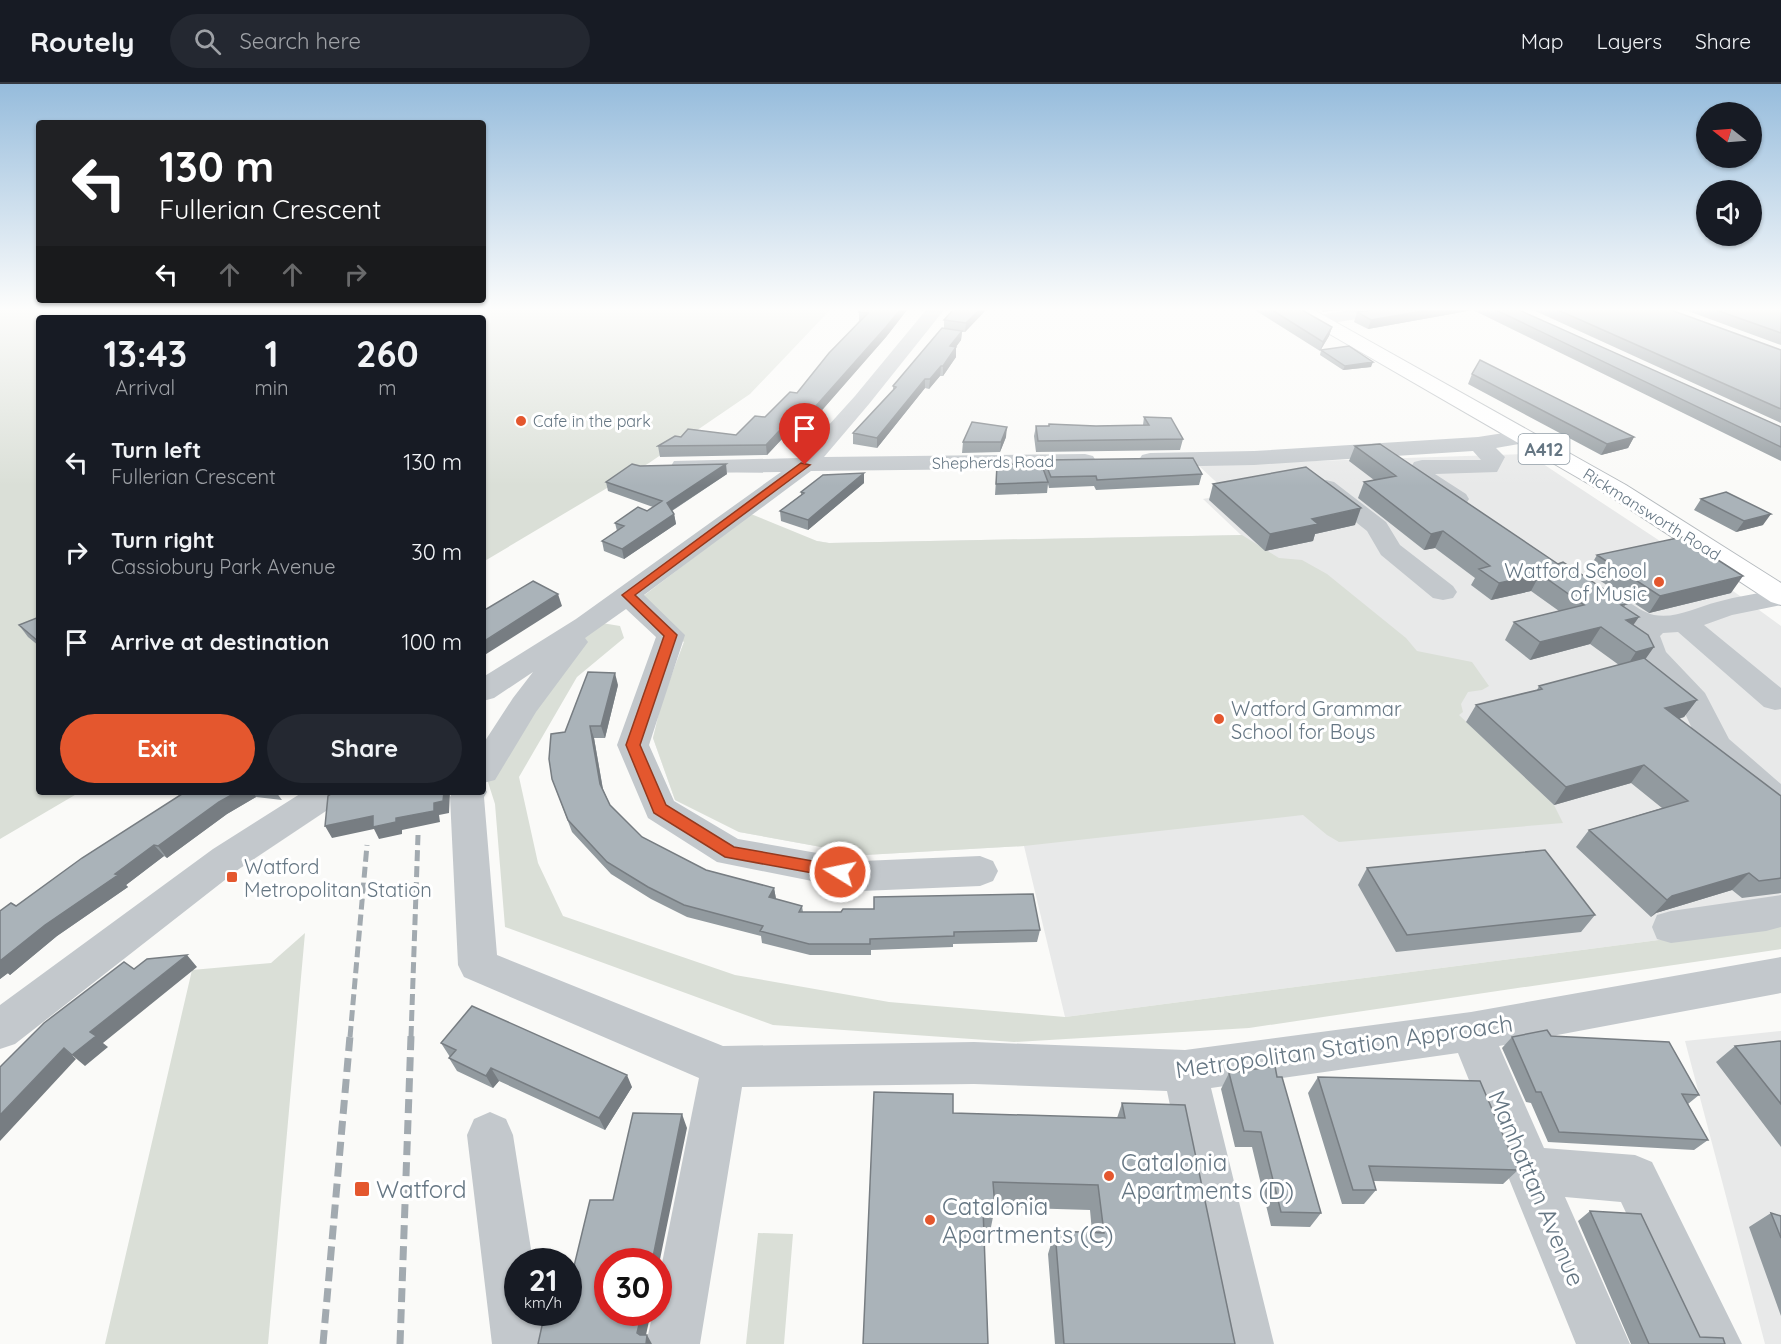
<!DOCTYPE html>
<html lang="en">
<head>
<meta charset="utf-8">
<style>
  :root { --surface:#171b24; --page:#242831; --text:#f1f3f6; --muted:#9ea1a6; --line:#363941; --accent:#e4572e }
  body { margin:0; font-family:Quicksand,sans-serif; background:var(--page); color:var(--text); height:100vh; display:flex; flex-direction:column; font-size:22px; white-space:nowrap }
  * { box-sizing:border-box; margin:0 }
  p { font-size:20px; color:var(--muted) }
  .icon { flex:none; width:33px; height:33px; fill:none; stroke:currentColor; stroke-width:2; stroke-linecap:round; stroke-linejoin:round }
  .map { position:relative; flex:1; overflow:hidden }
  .drawer { position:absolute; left:36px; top:231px; width:450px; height:480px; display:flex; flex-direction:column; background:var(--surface); border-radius:6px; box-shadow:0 2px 4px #0004 }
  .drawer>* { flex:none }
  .hud { position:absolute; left:36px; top:36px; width:450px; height:183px; border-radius:6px; box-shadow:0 2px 4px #0004; background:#202124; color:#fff; overflow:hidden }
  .needle { width:39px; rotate:287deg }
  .buttons { position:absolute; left:1696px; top:18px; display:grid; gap:12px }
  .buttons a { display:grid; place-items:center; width:66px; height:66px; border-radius:50%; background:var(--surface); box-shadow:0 2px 4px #0004; font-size:30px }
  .speed { position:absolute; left:504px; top:1164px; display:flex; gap:12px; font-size:30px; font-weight:700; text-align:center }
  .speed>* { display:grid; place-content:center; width:78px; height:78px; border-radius:50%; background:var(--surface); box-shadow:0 2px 4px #0004; line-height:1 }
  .speed small { font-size:15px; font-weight:400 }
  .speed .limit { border:9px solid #d22; background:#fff; color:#111 }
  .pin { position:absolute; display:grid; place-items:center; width:51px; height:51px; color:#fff; margin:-62px -26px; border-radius:50% 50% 50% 0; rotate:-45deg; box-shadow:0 0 6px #0007 }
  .pin .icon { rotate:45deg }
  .me { position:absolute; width:66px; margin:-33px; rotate:280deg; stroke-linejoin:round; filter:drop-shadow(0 0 4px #0008) }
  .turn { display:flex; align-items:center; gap:21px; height:126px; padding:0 24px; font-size:27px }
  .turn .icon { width:78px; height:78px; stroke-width:2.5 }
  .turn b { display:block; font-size:42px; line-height:51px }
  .lanes { display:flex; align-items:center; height:57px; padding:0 24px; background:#0003; justify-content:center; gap:30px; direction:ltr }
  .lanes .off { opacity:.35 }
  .eta { display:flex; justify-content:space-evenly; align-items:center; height:102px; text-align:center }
  .eta b { font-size:36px; font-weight:800; line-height:42px }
  .action { display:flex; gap:12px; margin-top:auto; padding:12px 24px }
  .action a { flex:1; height:69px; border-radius:36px; background:var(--accent); color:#fff; font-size:24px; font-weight:800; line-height:69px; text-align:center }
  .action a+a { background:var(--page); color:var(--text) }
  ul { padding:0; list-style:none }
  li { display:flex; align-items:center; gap:18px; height:90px; padding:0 24px }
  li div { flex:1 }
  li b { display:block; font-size:22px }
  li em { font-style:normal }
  header { display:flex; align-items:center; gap:36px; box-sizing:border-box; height:84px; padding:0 30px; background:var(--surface); border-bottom:2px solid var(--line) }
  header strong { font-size:28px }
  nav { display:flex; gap:33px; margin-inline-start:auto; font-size:21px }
  .search { width:420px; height:54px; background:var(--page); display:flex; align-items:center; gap:15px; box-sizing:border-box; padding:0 21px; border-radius:33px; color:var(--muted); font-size:22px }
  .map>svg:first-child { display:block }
  .built { fill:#e8e9e9 }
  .green { fill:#dadfd7 }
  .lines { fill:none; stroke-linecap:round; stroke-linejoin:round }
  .major-casing { stroke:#b5babe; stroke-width:2 }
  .minor { fill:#c3c8cc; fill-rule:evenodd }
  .major { fill:#fff; fill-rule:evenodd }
  .rail-far1 { stroke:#a2aab0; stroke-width:5; stroke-dasharray:11 5; stroke-linecap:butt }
  .rail { stroke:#a2aab0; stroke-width:7; stroke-dasharray:14 7; stroke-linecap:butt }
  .wall { fill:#929a9f }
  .shaded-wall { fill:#777d82 }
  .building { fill:#aab3b9; stroke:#777d82; stroke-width:1.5 }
  .route { fill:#e4572e; stroke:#94391e; stroke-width:1.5 }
  .poi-dot { fill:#e4572e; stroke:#fff; stroke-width:2 }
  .labels { text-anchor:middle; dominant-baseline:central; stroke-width:6; stroke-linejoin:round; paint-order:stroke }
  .far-poi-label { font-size:16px; fill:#657683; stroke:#fff; text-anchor:start }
  .far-street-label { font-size:16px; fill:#657683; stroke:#fff }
  .shield { fill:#fff; stroke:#939fa8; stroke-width:1.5 }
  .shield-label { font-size:18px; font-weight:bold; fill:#657683 }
  .poi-label { font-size:20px; fill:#657683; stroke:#fff; text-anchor:start }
  .near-street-label { font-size:24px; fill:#657683; stroke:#fff }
  .near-poi-label { font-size:24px; fill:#657683; stroke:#fff; text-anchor:start }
</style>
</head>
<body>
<header>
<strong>Routely</strong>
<div class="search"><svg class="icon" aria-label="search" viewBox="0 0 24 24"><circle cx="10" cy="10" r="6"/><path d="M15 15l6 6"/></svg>Search here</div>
<nav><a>Map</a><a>Layers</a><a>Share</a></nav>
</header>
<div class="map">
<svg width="1781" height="1260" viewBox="0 0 1781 1260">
  <rect width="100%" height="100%" fill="#fafaf8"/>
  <!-- built -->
  <path class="built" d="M1528 370 1707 488 1781 542V840L1065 933 1024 762 865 771 739 748 675 716 653 654 662 617 684 558 641 522 817 457 829 459 1241 451 1203 415 1229 410 1198 381Z
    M1781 947V1260H1765L1685 957Z"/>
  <!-- green -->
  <path class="green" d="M0 226H830L750 310 649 379 483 478V234H39V708H80L0 755Z
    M751 430 817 457 829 459 1242 451 1279 474 1302 476 1327 490 1406 554 1417 567 1472 578 1489 602 1482 606 1468 608 1461 620 1463 628 1459 631 1554 721 1563 739 1339 758 1327 751 1303 731 1024 762 865 771 739 748 675 716 653 654 662 617 684 558 641 522 638 516Z
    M602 539 620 542 624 554 577 593 519 693 538 779 563 832 735 891 889 918 1065 933 1781 840V865L1249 944 1014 958 773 941 505 843 495 720 487 695 582 547Z
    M305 849 268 1260H105L192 886 271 879Z
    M758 1149 793 1150 784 1260H746Z"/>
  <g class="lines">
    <defs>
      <path id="major" d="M1292 226H1314L1626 401 1781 499V521L1771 518 1608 411 1295 230Z"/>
    </defs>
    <!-- major casing -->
    <use href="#major" class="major-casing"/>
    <!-- minor -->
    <path class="minor" d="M926 226H944L869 320 824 373 1085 370 1093 372 1096 377 1093 382 1085 384 811 387 644 511 685 551 649 661 674 717 738 755 862 777 980 772 993 777 998 787 993 797 980 802 862 807 717 778 648 734 617 661 656 553 626 525 585 554 588 558 536 628 495 696 483 699V660L513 614 533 588 494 614 483 617V593L576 535 781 388 682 389 674 387 671 382 674 377 799 374 855 312Z
      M1351 226H1392L1389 230 1383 231 1318 241 1312 240 1309 236 1312 232Z
      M1523 346 1531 348 1534 353 1531 358 1496 364 1505 373 1497 388 1435 390 1466 410 1469 415 1466 420C1450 424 1425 408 1415 397 1411 393 1411 388 1411 383L1414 378 1422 376H1481L1473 367 1254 381 1150 383 1142 381 1139 376 1142 371 1150 369 1254 367 1478 353Z
      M1326 396 1334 398 1386 438 1400 461 1453 502 1457 508 1453 514 1443 516 1433 514 1381 471 1367 447 1318 408 1314 403 1318 398Z
      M1601 503C1621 508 1634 526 1654 531 1676 535 1697 523 1717 518 1738 512 1760 509 1781 505V521L1732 531 1704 541 1781 604V625L1775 626 1764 623 1678 548 1663 549 1660 552 1666 568 1705 609 1729 655 1781 700V733L1769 729 1704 670 1681 621 1643 578 1632 552 1637 544C1620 538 1598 526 1587 511L1591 505Z
      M483 701 487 708 484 713 497 871 723 962 974 958 1185 966 1471 928 1781 873V909L1499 962 1544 1064 1635 1071 1652 1078 1742 1260H1687L1621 1118 1565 1113 1630 1260H1576L1458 969 1211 1004 1274 1260H1220L1167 1007 974 1000 742 1003 700 1260H646L653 1228H658V1199L699 994 464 893 458 881 450 713 453 708H483Z
      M303 708H346L341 717 239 785 15 960 0 965V921L213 765Z
      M1781 811V843L1766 847 1671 859 1657 855 1652 843 1657 831 1671 827Z
      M490 1028 506 1035 513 1051 533 1178H518V1228H541L546 1260H492L467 1051 474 1035Z"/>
    <!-- major -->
    <use href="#major" class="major"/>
    <!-- rail-far1 -->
    <path class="rail-far1" d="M350 953 367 761
      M411 953 418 751"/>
    <!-- rail -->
    <path class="rail" d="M323 1260 350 952
      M400 1260 411 952"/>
  </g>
  <!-- wall -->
  <path class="wall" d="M907 226 886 253 816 333 813 332 789 357 781 356 767 371 660 373 658 362 681 353 736 351 765 333 797 309 859 237V228Z
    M986 226 965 248H962L961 256 956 263V273L943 292H940L929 305 925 304 877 364 853 360V349L893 306V302L944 244V236Z
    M1255 226H1302L1332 243 1329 252 1320 267Z
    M1375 226H1519L1781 343V377L1473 226 1368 245 1354 238 1357 228Z
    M1533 226H1671L1781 266V339Z
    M1685 226H1781V261Z
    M1321 266 1371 283 1343 286 1320 271Z
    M1472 290 1634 353 1628 364 1601 371 1468 300Z
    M1144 333 1183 355 1180 366 1036 368 1034 352 1036 342H1096L1143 341Z
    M1006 353 1000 368 962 369 963 358Z
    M1355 362 1626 520 1624 523 1633 541 1645 576 1697 616 1684 633 1679 635 1781 712V809L1742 814 1732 806 1656 829 1651 833 1576 763 1589 746 1662 724 1631 699 1554 721 1466 638 1476 621 1537 606 1539 602 1619 581 1590 560 1530 576 1505 556 1514 538 1559 527 1531 507 1491 516 1471 501 1475 494 1435 464 1424 466 1358 414 1364 398 1374 396 1349 377Z
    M1044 376 1202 390 1199 401 1096 406 1094 402 1049 404 1048 400 1047 409 995 411 997 381 1043 385Z
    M640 382 727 390 672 427 674 430 676 440 624 475 604 467 602 457 617 447 615 439 647 427 653 423 608 407 606 398Z
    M864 389V399L808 446 781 437 780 427 801 411V408Z
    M1213 400 1355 441 1315 450 1313 457 1265 467 1209 416Z
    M1701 415 1763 441 1736 448 1694 426Z
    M1597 471 1731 509 1649 529 1587 488Z
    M39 533V562L28 553 19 541Z
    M618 601 605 654H594L603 705 610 721 642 753 706 786 774 804 776 815 802 822 803 828 1040 846 1037 858 953 860V863L871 866V871H810L762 859 761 852 687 833 651 815 611 790 572 748 552 695Z
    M185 708H276L282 716 256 713 227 730 167 774 164 772 126 801 128 803 57 852 10 891 8 889 0 895V827L16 822Z
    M1367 784 1595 831 1581 848 1396 868 1358 801Z
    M1551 952 1699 1011 1688 1020 1708 1056 1694 1066 1548 1058 1531 1019 1526 1018 1502 964 1512 953Z
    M1781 957V1063L1716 978 1735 962Z
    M441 959 632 1003 605 1046 499 997 493 1004 457 987 449 974 450 973Z
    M1229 989 1321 1129 1310 1143 1271 1142 1252 1063H1235L1221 1005Z
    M1318 993 1518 1086 1503 1100 1374 1097 1376 1106 1364 1120H1342L1308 1009Z
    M1122 1019 1235 1260H1055L1048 1170 1055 1147 1092 1148 1090 1126 995 1123 990 1148H984L953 1029 1117 1034Z
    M1590 1127 1700 1253 1725 1260H1631L1578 1137Z
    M1771 1129 1781 1132V1232L1749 1143Z"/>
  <!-- shaded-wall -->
  <path class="shaded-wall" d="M900 226H907L886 253 816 333 815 323Z
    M979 226H986L965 248 966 239Z
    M1323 226H1339L1322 228Z
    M1428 226H1473L1368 245 1371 236Z
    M1332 243 1329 252 1320 267 1323 258Z
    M962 247 961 256 949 272 950 262Z
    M956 263V273L943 292V282Z
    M1373 278 1371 283 1343 286 1345 282Z
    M941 282 940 292 929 305 930 295Z
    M925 295V304L877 364V354Z
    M813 322V332L789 357 788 347Z
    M1007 343 1006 353 1000 368 1001 358Z
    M780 346 781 356 767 371 766 361Z
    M1634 353 1628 364 1601 371 1607 360Z
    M726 380 727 390 668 429 667 419Z
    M864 389V399L808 446V436Z
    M1361 424 1355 441 1315 450 1313 457 1265 467 1270 450 1312 435Z
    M674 430 676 440 624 475 622 465Z
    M1771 430 1763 441 1736 448 1744 437Z
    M1443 447 1435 464 1424 466 1431 450Z
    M1540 490 1531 507 1491 516 1499 499Z
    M1743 492 1731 509 1649 529 1660 512Z
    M558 510 562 522 483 572V558Z
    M1639 533 1627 550 1615 553 1626 536Z
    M1601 543 1590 560 1530 576 1540 558Z
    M1654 563 1642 580 1625 585 1636 568Z
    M615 589 618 601 605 654 601 642Z
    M1697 616 1684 633 1652 642 1665 624Z
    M590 642 594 654 604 712 600 700Z
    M1644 681 1631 699 1554 721 1566 703Z
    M237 708H253L256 713 227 730 167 774 158 762 219 718Z
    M444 708H450L449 729 439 731 440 738 402 746V750L379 755 374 745 332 754 325 742 373 732 396 734 434 719Z
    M154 761 164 772 126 801 128 803 57 852 10 891 0 882V877L45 841Z
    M1749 789 1732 806 1656 829 1651 833 1667 816 1672 812Z
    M774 804 776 815 769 813Z
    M187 871 197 883 103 959 108 963 85 982 72 971 90 948Z
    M0 882 8 889 0 895Z
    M64 964 76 975 0 1057V1031Z
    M491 984 499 997 493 1004 486 992Z
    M627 991 632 1003 605 1046 599 1034Z
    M682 1030 687 1044 658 1185V1178H652Z
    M642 1228H651L644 1260 637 1249Z
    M647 1251 652 1260H646Z"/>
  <!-- building -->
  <path class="building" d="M861 226H900L886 243 815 323 813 322 788 347 780 346 766 361 658 362 675 352 681 353 688 345 736 351 755 332 765 333 790 308 797 309 829 269 868 229 859 228Z
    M953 226H979L966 239 944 236Z
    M1272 226H1302L1332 243 1323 258Z
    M1375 226H1428L1371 236 1357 228Z
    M1496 226H1519L1781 343V363Z
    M1558 226H1671L1781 266V325Z
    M1716 226H1781V249Z
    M942 244 962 247 950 262 956 263 943 282H941L930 295H925L877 354 853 349 896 303 893 302Z
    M1349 262 1373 278 1345 282 1321 266Z
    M1480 276 1634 353 1607 360 1472 290Z
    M1144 333 1171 334 1183 355 1038 357 1036 342H1049V340L1096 342 1149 341Z
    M972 338 1007 343 1001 358H963Z
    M1380 360 1558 480 1563 478 1626 520 1621 521 1639 533 1626 536 1648 551 1654 563 1636 568 1601 543 1540 558 1514 538 1584 521 1540 490 1499 499 1479 485 1490 482 1443 447 1431 450 1364 398 1396 392 1355 362Z
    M1193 374 1202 390 1097 396 1096 392 1051 393 1044 376Z
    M1041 379 1048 398 996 400 997 381Z
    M632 380 640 382 726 380 667 419 674 430 622 465 602 457 624 442 615 439 638 423 647 427 662 417 606 398Z
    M1306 383 1361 424 1312 435 1318 440 1270 450 1213 400Z
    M864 389 808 436 780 427 804 409 801 408 823 391Z
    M1726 408 1771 430 1744 437 1701 415Z
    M1682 453 1743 492 1660 512 1597 471Z
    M533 497 558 510 483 558V527Z
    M39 533V558L19 541Z
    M1644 574 1697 616 1665 624 1781 712V794L1759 797 1749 789 1672 812 1667 816 1589 746 1688 717 1644 681 1566 703 1476 621 1542 605 1539 602Z
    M588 588 615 589 601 642H590L600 700 610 721 642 753 706 786 774 804 769 813 802 822 799 828H841L843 825H874V813L1033 810 1040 846 954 848V852L870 855V860H809L760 847 763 842 684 821 648 803 607 778 568 736 552 695 549 675 551 650 565 648Z
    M185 708H237L219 718 158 762 154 761 115 790 118 791 45 841 0 877V827L11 819 16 822 82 774Z
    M334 708H444L443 717 434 719V727L396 734V738L373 743V732L325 742 328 712Z
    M1545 766 1595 831 1407 851 1367 784Z
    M187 871 90 948 96 952 72 971 64 964 0 1031V983L44 939 124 878 134 885 147 875Z
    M472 922 627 991 599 1034 491 984 486 992 449 974 456 966 441 959Z
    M1547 946 1551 952 1669 958 1699 1011 1682 1010 1708 1056 1559 1048 1541 1008H1536L1512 953Z
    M1781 957V1020L1735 962Z
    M1275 982 1277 993H1282L1321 1129 1281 1128 1261 1048 1244 1047 1229 989Z
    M1318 993 1480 997 1518 1086 1369 1082 1376 1106H1353Z
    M874 1008 953 1010V1029L1125 1034 1122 1019 1185 1021 1235 1260H1064L1055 1147 1104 1149 1098 1101 993 1098 995 1124H983L988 1260H863Z
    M633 1029 682 1030 652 1178H608V1228H642L637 1249 640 1251H647L646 1260H538L545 1228H568V1207L590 1116H613Z
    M1590 1127 1641 1130 1700 1253 1723 1254 1725 1260H1649Z
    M1771 1129 1781 1132V1154Z"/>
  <!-- sky -->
  <linearGradient id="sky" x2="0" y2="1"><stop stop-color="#96bcdc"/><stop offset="0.56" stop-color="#fdfdfc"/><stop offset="1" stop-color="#fdfdfc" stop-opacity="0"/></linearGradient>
  <rect width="1781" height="402" fill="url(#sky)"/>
  <!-- route -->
  <path class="route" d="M801 379 810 381 635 511 677 551 640 661 666 721 734 763 846 783 848 788 846 792 840 794 725 773 654 729 626 661 664 552 622 511Z"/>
  <!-- markers -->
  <g class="poi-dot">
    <circle cx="521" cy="337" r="6"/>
    <circle cx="1659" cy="498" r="6"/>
    <circle cx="1219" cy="635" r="6"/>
    <rect x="226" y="787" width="12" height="12" rx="3"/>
    <circle cx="1109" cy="1092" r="6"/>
    <rect x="354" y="1097" width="16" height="16" rx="3"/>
    <circle cx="930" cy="1136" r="6"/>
  </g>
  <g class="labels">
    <!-- far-poi labels -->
    <g class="far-poi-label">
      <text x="533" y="337">Cafe in the park</text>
    </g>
    <!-- far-street labels -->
    <g class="far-street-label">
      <text transform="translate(993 378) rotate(-1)">Shepherds Road</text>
      <text transform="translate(1652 430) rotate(32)">Rickmansworth Road</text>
    </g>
    <!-- shield labels -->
    <rect class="shield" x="1518.5" y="350" width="51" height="30" rx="4.5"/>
    <g class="shield-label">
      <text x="1544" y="365">A412</text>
    </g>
    <!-- poi labels -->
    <g class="poi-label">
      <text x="1647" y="486" text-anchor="end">Watford School<tspan x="1647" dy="23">of Music</tspan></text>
      <text x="1231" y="624">Watford Grammar<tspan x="1231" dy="23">School for Boys</tspan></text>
      <text x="244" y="782">Watford<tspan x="244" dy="23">Metropolitan Station</tspan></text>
    </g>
    <!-- near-street labels -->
    <g class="near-street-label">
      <text transform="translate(1344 962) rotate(-8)">Metropolitan Station Approach</text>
      <text transform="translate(1537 1104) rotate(67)">Manhattan Avenue</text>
    </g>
    <!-- near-poi labels -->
    <g class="near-poi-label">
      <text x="1121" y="1078">Catalonia<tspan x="1121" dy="28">Apartments (D)</tspan></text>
      <text x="376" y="1105">Watford</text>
      <text x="942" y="1122">Catalonia<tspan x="942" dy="28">Apartments (C)</tspan></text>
    </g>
  </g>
</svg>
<div class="buttons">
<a><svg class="needle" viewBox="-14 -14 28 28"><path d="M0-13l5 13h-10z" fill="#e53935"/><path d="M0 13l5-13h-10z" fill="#9ea1a6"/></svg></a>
<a><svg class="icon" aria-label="sound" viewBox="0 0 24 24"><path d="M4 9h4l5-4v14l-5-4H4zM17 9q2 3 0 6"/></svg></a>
</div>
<div class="speed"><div>21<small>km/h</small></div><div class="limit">30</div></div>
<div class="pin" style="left:805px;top:381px;background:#d93025"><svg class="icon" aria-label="arrive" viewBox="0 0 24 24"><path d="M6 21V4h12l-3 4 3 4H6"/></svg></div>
<svg class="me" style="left:840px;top:788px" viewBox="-20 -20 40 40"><circle r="17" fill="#e4572e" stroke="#fff" stroke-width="3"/><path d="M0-11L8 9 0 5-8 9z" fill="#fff"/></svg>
<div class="hud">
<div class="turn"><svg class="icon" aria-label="left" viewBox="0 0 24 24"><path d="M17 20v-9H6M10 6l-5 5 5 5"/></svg><div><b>130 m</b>Fullerian Crescent</div></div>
<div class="lanes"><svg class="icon" aria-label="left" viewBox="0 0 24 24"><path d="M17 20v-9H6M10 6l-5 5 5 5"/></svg><svg class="icon off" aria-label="ahead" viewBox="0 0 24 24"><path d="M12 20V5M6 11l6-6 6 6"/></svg><svg class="icon off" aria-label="ahead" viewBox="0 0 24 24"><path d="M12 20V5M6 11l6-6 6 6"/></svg><svg class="icon off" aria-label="right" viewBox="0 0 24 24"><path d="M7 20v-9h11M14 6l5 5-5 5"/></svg></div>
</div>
<section class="drawer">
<div class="eta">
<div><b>13:43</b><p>Arrival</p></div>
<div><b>1</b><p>min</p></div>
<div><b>260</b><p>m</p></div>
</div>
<ul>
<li><svg class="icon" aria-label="left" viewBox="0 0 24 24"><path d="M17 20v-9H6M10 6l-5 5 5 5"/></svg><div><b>Turn left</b><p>Fullerian Crescent</p></div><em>130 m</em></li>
<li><svg class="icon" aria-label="right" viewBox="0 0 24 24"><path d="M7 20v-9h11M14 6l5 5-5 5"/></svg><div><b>Turn right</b><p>Cassiobury Park Avenue</p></div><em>30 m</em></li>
<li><svg class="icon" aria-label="arrive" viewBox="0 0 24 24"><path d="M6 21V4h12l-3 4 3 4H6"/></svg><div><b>Arrive at destination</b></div><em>100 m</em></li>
</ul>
<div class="action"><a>Exit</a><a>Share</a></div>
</section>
</div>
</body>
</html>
